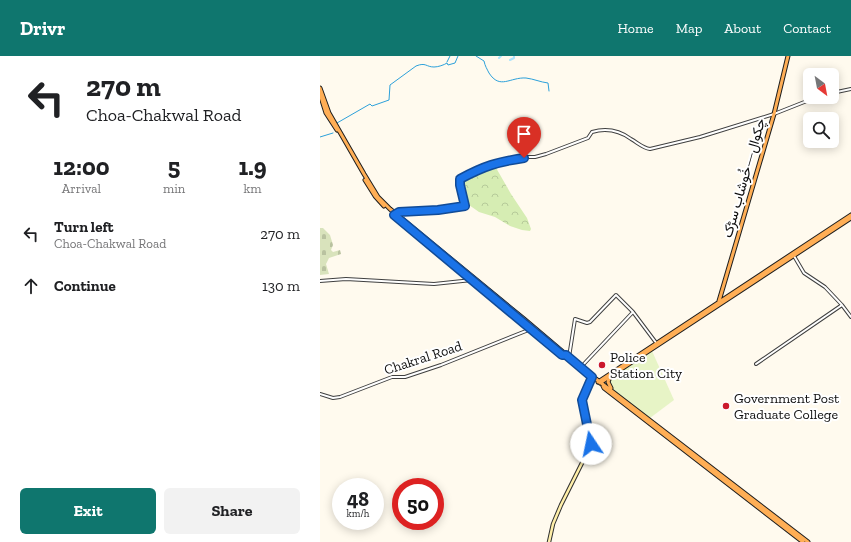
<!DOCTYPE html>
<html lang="en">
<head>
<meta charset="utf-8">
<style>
  :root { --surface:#fff; --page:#f2f2f2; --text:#202124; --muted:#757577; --accent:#0f766e }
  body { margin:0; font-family:"Zilla Slab",Vazirmatn,serif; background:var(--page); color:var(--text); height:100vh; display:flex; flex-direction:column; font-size:15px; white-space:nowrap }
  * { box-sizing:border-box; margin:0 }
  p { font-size:13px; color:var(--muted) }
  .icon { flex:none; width:22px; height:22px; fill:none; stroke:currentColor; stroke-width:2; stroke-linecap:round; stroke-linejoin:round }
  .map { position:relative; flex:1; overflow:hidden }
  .drawer { display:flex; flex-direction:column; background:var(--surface); width:320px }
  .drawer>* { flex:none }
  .guide { background:#fff; color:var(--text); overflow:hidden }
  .needle { width:26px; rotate:148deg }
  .controls { position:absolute; left:483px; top:12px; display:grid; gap:8px }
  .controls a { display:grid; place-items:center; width:36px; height:36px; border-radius:6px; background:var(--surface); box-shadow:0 2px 10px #0003; font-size:20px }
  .speed { position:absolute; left:12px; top:422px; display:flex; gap:8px; font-size:20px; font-weight:700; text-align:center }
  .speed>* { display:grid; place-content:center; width:52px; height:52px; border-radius:50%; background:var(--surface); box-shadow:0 2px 10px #0003; line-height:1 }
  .speed small { font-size:10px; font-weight:400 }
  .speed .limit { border:6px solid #d22; background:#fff; color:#111 }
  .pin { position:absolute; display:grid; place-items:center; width:34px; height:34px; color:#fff; margin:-41px -17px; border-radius:50% 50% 50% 0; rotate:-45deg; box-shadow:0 0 4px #0007 }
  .pin .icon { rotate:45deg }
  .me { position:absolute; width:44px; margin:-22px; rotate:349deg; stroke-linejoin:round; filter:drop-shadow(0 0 3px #0008) }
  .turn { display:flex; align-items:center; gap:14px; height:84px; padding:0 20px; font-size:18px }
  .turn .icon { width:52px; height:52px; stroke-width:2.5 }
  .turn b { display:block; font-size:28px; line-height:34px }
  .eta { display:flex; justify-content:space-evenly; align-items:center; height:68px; text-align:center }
  .eta b { font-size:24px; font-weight:800; line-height:28px }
  .action { display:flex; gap:8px; margin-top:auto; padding:8px 20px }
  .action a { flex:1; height:46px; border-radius:6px; background:var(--accent); color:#fff; font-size:16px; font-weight:800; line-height:46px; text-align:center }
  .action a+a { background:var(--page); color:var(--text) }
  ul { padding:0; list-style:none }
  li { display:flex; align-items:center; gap:12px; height:52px; padding:0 20px }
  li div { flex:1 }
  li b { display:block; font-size:15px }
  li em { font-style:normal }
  header { display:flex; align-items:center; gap:24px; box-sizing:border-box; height:56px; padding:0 20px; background:var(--accent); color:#fff }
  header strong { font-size:19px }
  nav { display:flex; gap:22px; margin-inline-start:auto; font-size:14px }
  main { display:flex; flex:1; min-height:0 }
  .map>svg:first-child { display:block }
  .cemetery { fill:url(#cemetery-stones) }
  .park { fill:url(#park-crowns) }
  .pitch { fill:#e7f4c6 }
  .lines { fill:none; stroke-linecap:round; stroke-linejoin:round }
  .stream { stroke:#2da1da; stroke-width:1 }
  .canal { stroke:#ade4fc; stroke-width:2 }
  .tertiary-casing { stroke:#404040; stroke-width:4 }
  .secondary-casing { stroke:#2f2f2f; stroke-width:4.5 }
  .trunk-casing { stroke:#1e1e1e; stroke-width:5 }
  .tertiary { stroke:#fff; stroke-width:2 }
  .secondary { stroke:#ffefa9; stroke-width:2.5 }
  .trunk { stroke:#ffae55; stroke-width:3 }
  .route-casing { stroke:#114b97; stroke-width:10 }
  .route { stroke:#1a73e8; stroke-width:7 }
  .poi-dot { fill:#cb182d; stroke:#fff; stroke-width:1.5 }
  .labels { text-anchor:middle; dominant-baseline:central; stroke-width:4; stroke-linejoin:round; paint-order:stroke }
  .street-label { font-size:14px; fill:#0d0d0d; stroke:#fff }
  .poi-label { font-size:14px; fill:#0d0d0d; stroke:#fff; text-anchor:start }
</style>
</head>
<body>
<header>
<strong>Drivr</strong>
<nav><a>Home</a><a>Map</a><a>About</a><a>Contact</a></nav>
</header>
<main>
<section class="drawer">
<div class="guide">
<div class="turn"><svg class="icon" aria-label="left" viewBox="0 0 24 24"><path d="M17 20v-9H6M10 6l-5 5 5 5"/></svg><div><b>270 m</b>Choa-Chakwal Road</div></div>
</div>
<div class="eta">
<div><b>12:00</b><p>Arrival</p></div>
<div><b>5</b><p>min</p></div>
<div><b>1.9</b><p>km</p></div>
</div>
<ul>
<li><svg class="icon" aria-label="left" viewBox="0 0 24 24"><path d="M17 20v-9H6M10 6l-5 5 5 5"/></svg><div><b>Turn left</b><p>Choa-Chakwal Road</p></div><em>270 m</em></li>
<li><svg class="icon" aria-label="ahead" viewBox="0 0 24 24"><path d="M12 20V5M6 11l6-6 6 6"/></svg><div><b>Continue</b></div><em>130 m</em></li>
</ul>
<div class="action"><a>Exit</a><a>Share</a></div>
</section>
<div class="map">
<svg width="531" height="486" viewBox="0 0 531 486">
  <defs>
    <pattern id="cemetery-stones" width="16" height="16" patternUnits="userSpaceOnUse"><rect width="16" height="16" fill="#d9e3bc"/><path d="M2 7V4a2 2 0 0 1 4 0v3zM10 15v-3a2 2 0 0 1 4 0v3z" fill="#b9c2a0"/></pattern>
    <pattern id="park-crowns" width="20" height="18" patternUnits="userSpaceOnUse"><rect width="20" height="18" fill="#d6edb3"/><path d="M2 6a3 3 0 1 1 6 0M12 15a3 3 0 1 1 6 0" fill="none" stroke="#b6ca99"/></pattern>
  </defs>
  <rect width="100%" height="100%" fill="#fffaee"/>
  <!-- cemetery -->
  <path class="cemetery" d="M0 172H3L10 179 13 189 11 194 13 196 20 194 21 198 9 202 6 208 9 218 0 219Z"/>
  <!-- park -->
  <path class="park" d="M171 110H175L191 138 207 162 211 173 210 175 202 174 190 170 175 161 159 156 149 149 143 125 150 120Z"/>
  <!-- pitch -->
  <path class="pitch" d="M332 295 354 344 330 362 285 328 286 325Z"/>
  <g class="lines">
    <!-- stream -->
    <path class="stream" d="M156 0 164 5C165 10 167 13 169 17 180 34 190 21 206 22 214 23 220 26 228 27L229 35
      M127 6 130 0
      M17 67 50 48 52 50 69 44 70 29 96 10C106 6 106 11 114 11 118 11 124 9 127 7L128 9 135 7 138 0
      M0 81 13 77"/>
    <!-- canal -->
    <path class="canal" d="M179 2 181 0
      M190 4 194 2V0"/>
    <defs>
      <path id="tertiary" d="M512 37 531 33
        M74 159 79 156 115 154 145 150 139 126 140 123 167 109 178 106 204 101H215L226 98 268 82 272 76C286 72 300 75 311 83 318 87 323 92 330 93L380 81 454 58 497 41
        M474 200 484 217 505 231 522 249 531 261
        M0 225 26 223 114 228 152 224
        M249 301 255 263 267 267 270 266 296 239 313 256 337 288
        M436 308 522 249
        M261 311 313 256
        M0 338 13 342 20 341 72 321H85L121 309 211 273"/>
      <path id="secondary" d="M229 486 233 468 241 449 271 389 262 344 272 321"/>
      <path id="trunk" d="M0 32 9 57 44 118 58 141 70 153 204 263 263 313 488 486
        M0 38 6 57 17 74
        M45 124 55 140 64 150
        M81 166 243 299H246
        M399 245 454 58 468 0
        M290 321 288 326 291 332
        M278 326 531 159
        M280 327 531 162
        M283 330 284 332 483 486"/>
    </defs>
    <!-- tertiary casing -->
    <use href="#tertiary" class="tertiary-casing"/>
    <!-- secondary casing -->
    <use href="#secondary" class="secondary-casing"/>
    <!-- trunk casing -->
    <use href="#trunk" class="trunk-casing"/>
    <!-- tertiary -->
    <use href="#tertiary" class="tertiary"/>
    <!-- secondary -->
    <use href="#secondary" class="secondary"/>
    <!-- trunk -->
    <use href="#trunk" class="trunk"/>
  </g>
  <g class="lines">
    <defs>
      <path id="route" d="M204 102C177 106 164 110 140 123V129L145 150 118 154 79 156 74 159 242 299H246L272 321 262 344 271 388"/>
    </defs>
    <!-- route casing -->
    <use href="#route" class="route-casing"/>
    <!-- route -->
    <use href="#route" class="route"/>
  </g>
  <!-- markers -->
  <g class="poi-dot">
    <circle cx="282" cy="309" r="4"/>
    <circle cx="406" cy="350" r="4"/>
  </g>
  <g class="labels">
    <!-- street labels -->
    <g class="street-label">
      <text transform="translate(424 122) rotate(-74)">چکوال—خُوشاب سڑک</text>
      <text transform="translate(103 302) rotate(-18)">Chakral Road</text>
    </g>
    <!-- poi labels -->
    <g class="poi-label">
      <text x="290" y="301">Police<tspan x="290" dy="16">Station City</tspan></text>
      <text x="414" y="342">Government Post<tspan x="414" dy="16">Graduate College</tspan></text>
    </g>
  </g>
</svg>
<div class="controls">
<a><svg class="needle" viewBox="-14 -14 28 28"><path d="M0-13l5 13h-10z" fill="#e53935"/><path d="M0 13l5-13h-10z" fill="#757577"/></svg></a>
<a><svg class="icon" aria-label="search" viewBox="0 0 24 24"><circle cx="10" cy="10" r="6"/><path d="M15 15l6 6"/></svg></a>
</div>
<div class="speed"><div>48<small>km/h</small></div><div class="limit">50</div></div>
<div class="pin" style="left:204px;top:102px;background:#d93025"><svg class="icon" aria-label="arrive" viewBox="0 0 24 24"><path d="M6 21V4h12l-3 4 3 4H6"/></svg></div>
<svg class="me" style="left:271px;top:388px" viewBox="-20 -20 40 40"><circle r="19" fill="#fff"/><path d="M0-13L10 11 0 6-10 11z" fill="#1a73e8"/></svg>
</div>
</main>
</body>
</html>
